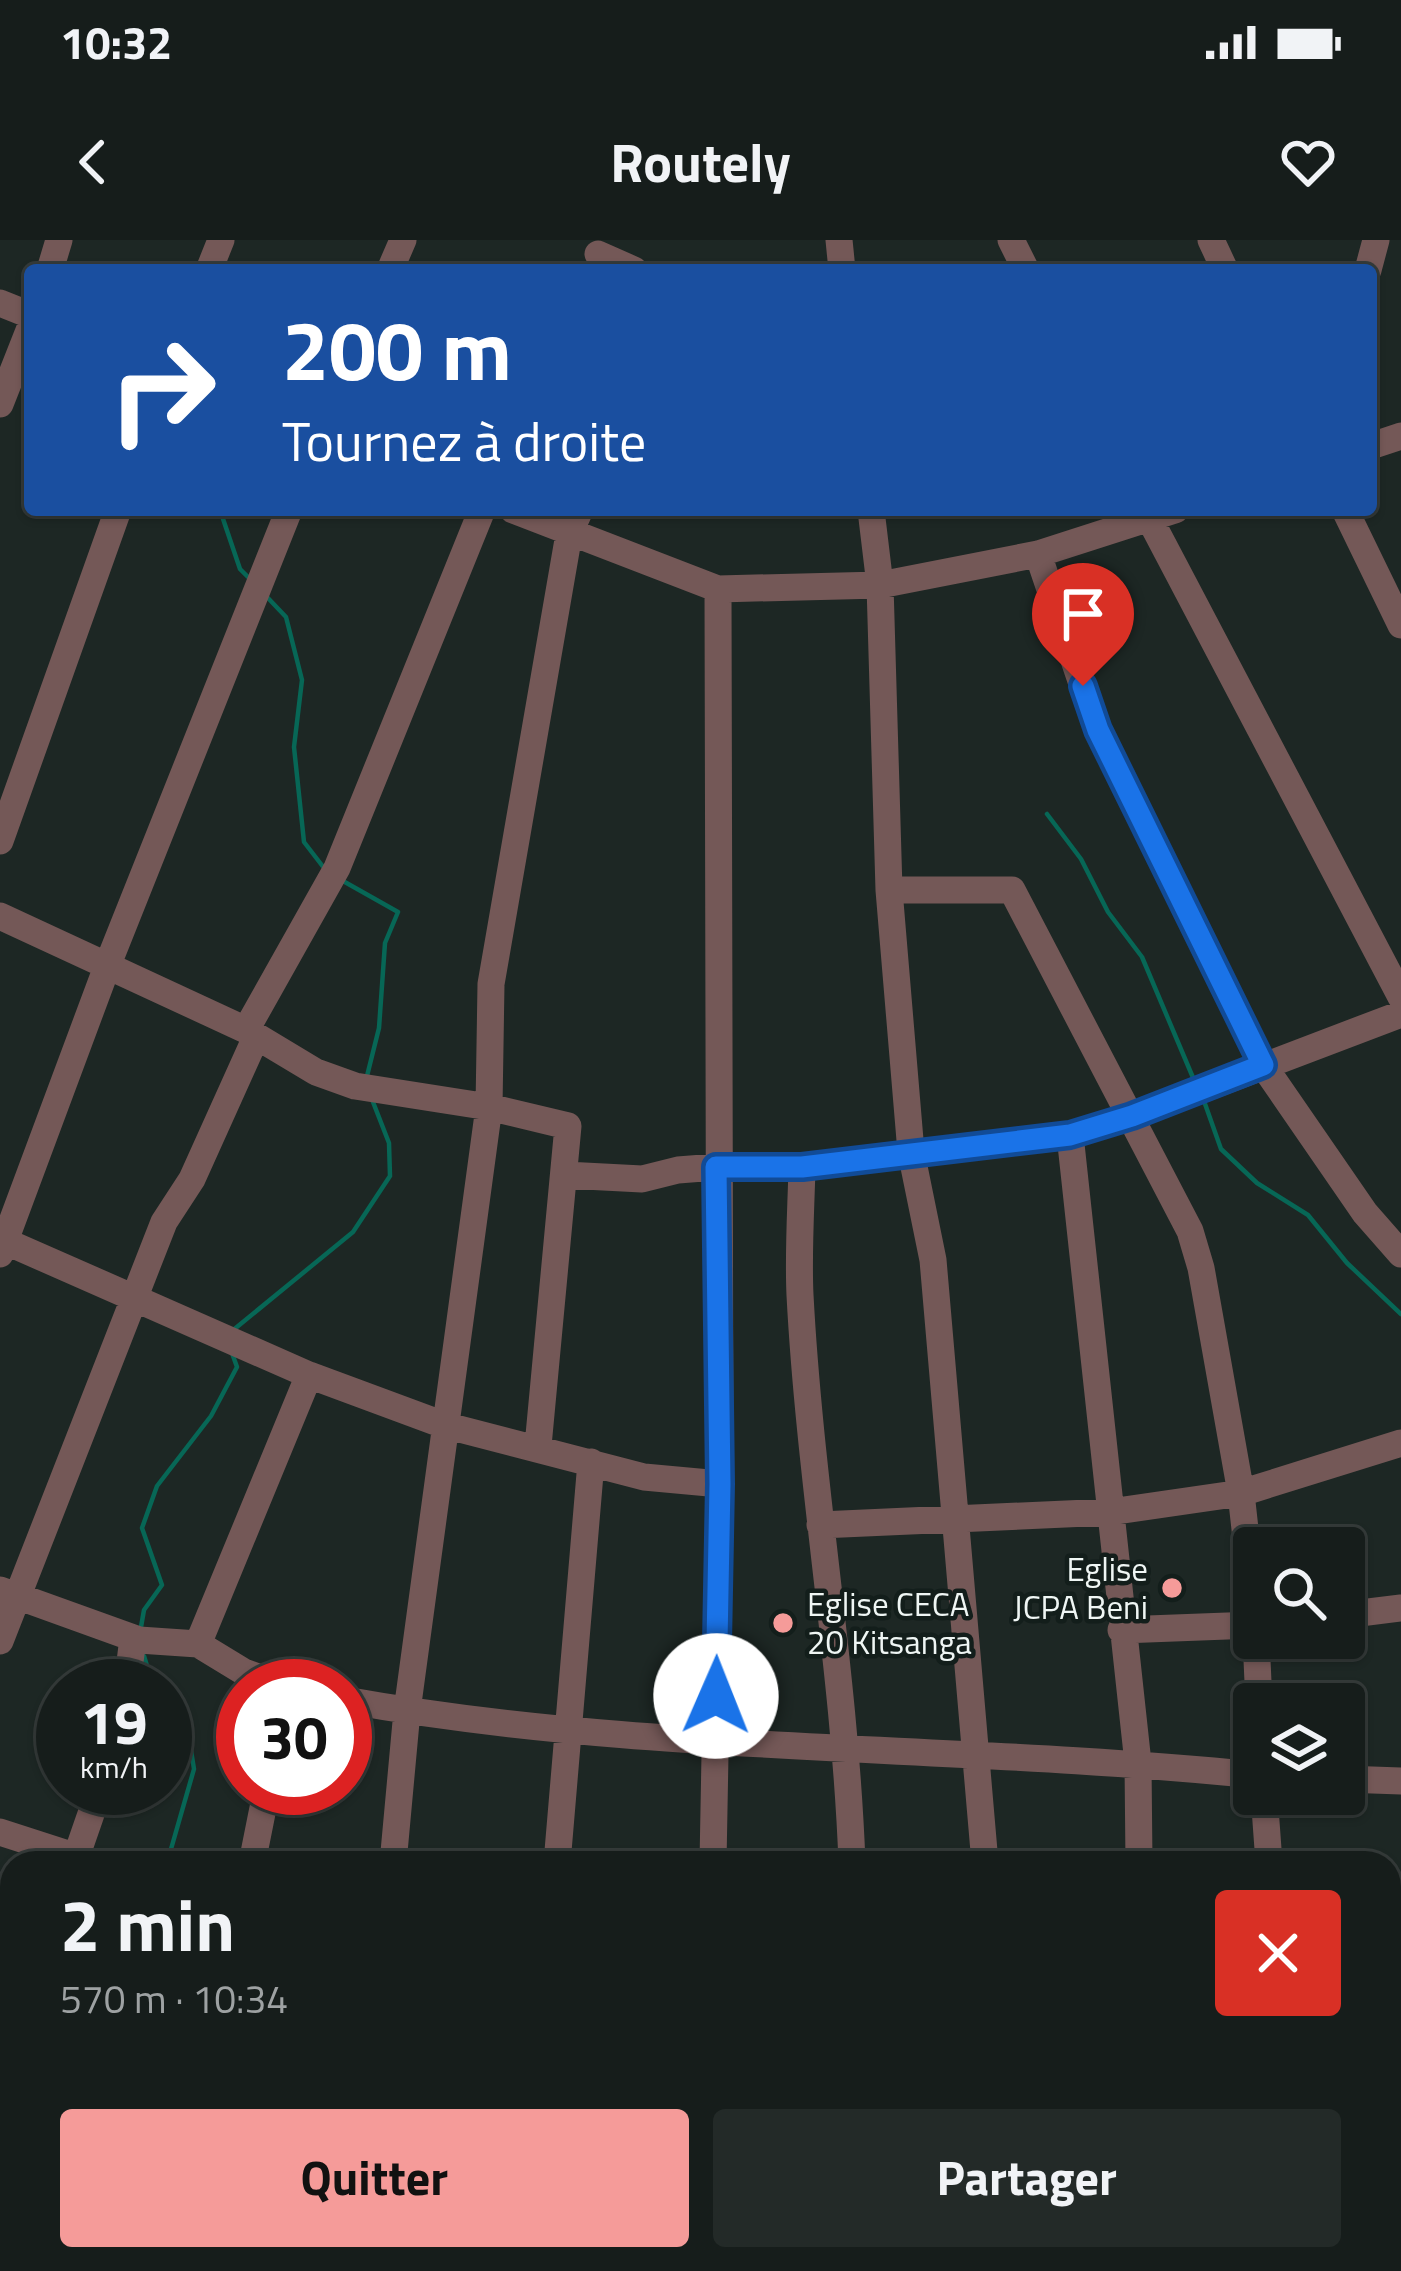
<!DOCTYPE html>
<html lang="fr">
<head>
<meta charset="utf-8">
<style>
  :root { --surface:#161d1b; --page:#232a28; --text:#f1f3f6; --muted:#9ea2a3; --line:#353b3a; --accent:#f59b99 }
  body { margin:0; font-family:"Titillium Web",sans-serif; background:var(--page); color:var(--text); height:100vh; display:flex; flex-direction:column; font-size:45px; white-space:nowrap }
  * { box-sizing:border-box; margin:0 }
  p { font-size:39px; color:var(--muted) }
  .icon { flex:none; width:66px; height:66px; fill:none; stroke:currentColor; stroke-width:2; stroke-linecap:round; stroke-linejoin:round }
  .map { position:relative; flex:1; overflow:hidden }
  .details { position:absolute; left:0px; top:1611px; width:1401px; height:420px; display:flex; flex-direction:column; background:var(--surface); border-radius:36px 36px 0 0; box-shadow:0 3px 9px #0004,0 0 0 3px var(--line) }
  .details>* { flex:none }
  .banner { position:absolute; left:24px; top:24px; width:1353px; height:252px; border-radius:12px; box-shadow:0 3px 9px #0004,0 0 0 3px var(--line); background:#1a4fa0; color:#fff; overflow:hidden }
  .fabs { position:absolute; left:1233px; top:1287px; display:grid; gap:24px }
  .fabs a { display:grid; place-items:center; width:132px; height:132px; border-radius:12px; background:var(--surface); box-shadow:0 3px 9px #0004,0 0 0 3px var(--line); font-size:60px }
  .speed { position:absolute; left:36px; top:1419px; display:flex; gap:24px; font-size:60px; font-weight:700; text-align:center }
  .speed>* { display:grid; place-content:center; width:156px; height:156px; border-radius:50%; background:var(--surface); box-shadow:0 3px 9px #0004,0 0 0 3px var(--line); line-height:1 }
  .speed small { font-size:30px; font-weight:400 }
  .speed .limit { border:18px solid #d22; background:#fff; color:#111 }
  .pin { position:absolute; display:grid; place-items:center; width:102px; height:102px; color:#fff; margin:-123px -51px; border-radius:50% 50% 50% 0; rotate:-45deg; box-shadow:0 0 12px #0007 }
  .pin .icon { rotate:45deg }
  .me { position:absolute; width:132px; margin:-66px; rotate:1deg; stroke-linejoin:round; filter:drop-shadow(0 0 9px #0008) }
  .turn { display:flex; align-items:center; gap:42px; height:252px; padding:0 60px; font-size:54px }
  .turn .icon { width:156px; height:156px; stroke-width:2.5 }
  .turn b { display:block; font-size:84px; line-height:102px }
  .round { display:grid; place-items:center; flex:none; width:126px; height:126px; border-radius:12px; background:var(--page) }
  .overview { display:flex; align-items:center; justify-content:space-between; height:204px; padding:0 60px }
  h1 { font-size:72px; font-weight:700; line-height:90px }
  .primary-button { display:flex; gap:24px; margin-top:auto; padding:24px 60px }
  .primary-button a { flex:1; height:138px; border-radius:12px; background:var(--accent); color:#111; font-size:48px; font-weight:700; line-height:138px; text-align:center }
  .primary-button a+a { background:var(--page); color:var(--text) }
  .status { display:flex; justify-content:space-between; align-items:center; height:84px; padding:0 60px; background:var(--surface); direction:ltr }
  .status svg { height:33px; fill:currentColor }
  header { display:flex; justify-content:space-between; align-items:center; height:156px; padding:0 60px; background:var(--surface); font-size:54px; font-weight:700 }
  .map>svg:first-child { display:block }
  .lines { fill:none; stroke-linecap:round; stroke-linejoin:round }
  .stream { stroke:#076756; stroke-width:4.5 }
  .minor { stroke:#745857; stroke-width:27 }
  .route-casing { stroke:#114b97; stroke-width:30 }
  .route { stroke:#1a73e8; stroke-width:21 }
  .poi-dot { fill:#f59b99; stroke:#131e1b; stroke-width:4.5 }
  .labels { text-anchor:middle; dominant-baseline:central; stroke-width:9; stroke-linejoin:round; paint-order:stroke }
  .poi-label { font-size:33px; fill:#eff6f4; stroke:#131e1b; text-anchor:end }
</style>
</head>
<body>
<div class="status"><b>10:32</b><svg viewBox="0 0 49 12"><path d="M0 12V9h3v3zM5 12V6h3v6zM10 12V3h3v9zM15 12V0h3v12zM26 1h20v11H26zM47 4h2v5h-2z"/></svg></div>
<header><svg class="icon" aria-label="back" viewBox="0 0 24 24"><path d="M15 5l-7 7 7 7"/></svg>Routely<svg class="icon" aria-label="heart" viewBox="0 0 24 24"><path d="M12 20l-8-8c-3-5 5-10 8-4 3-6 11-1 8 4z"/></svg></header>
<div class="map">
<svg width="1401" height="2031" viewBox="0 0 1401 2031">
  <rect width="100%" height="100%" fill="#1d2724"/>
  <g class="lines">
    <!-- stream -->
    <path class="stream" d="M220 270 240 329 251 340
      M267 357 286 377 302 440 294 507 304 602 324 628
      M1047 574 1081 619 1108 672 1142 717 1194 840
      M343 641 398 672 385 703 379 788 366 840
      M1204 861 1221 909 1257 943 1308 975 1347 1023 1401 1074
      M232 1091 353 992 390 936 389 903 373 862
      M141 1387 144 1370 162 1345 142 1288 157 1246 211 1176 237 1127 232 1113
      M144 1416 151 1439 158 1446
      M165 1453 185 1473 194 1529 167 1623
      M0 1826 12 1839
      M223 2031 226 2019"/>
    <!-- minor -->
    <path class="minor" d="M839 0 842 30
      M1011 0 1026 30
      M1211 0 1225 30
      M598 14 634 30
      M50 30 59 0
      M209 30 221 0
      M390 30 403 0
      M1368 30 1376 0
      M0 63 30 75
      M0 164 30 88
      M1371 206 1401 196
      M513 270 718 349 880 345 1038 314 1175 270
      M871 270 880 345 889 650 911 912 933 1020 985 1623
      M1145 270 1401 757
      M1345 270 1401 385
      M1038 314 1098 491 1263 825 1365 973 1401 1014
      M0 601 118 270
      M889 650H1012L1190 991 1201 1028 1241 1253 1254 1370
      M0 676 246 790 316 832 355 846 489 867 568 886 538 1206
      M246 790 337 628 482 270
      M1070 895 1138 1523 1139 1623
      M802 927C801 969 798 1013 800 1055 810 1245 845 1433 852 1623
      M565 935 642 939 678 930 716 927H802L1070 895 1133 876 1401 774
      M0 999 309 1135 444 1185 644 1237 720 1244
      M0 1014 108 724 289 270
      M820 1285 1110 1272 1241 1253 1401 1203
      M0 1350 139 1400 198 1404 244 1432 283 1446
      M1344 1375 1401 1368
      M1121 1390 1254 1385
      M1256 1398 1259 1464
      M0 1401 164 982 192 939 256 797
      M198 1404 309 1135
      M127 1446 133 1398
      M345 1460C644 1514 952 1504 1254 1535
      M1344 1539 1401 1541
      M1264 1554 1269 1623
      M0 1592 96 1623
      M74 1623 100 1548
      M252 1623 267 1548
      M393 1623 407 1471 489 867 491 744 569 294 580 270
      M557 1623 591 1222
      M713 1623 720 1244 718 349
      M1389 1699 1401 1698
      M0 1904 12 1908
      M1389 1974 1401 1973
      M277 2019 291 2031
      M1294 2019V2031
      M4 2031 12 2002
      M157 2031 159 2019
      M359 2031 360 2019
      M515 2031 517 2019
      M710 2031V2019
      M982 2031 984 2019
      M1137 2031 1138 2019"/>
  </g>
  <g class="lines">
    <defs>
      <path id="route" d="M716 1456 720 1244 716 927H802L1070 895 1132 876 1263 825 1098 490 1083 446"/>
    </defs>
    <!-- route casing -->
    <use href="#route" class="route-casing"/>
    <!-- route -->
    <use href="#route" class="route"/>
  </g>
  <!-- markers -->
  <g class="poi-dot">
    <circle cx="1172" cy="1348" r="12"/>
    <circle cx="783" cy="1383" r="12"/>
  </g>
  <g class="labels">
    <!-- poi labels -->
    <g class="poi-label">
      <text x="1148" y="1329">Eglise<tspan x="1148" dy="38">JCPA Beni</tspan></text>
      <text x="807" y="1364" text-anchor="start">Eglise CECA<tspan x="807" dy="38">20 Kitsanga</tspan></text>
    </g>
  </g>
</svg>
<div class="fabs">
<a><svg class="icon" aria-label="search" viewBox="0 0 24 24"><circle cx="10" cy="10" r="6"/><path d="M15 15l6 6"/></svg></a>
<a><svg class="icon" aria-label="layers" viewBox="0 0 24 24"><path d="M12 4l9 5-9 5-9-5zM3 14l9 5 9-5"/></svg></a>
</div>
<div class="speed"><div>19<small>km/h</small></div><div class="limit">30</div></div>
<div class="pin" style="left:1083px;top:446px;background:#d93025"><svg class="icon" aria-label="arrive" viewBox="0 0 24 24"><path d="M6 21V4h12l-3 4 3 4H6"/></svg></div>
<svg class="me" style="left:716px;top:1456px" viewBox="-20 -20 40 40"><circle r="19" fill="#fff"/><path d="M0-13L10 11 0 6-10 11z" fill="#1a73e8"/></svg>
<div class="banner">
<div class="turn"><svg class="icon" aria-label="right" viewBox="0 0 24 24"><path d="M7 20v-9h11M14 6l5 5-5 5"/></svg><div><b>200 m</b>Tournez à droite</div></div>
</div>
<section class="details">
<div class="overview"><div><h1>2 min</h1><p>570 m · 10:34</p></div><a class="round" style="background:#d93025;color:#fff"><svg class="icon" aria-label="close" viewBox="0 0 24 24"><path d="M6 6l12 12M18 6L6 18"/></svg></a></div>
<div class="primary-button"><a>Quitter</a><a>Partager</a></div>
</section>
</div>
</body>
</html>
